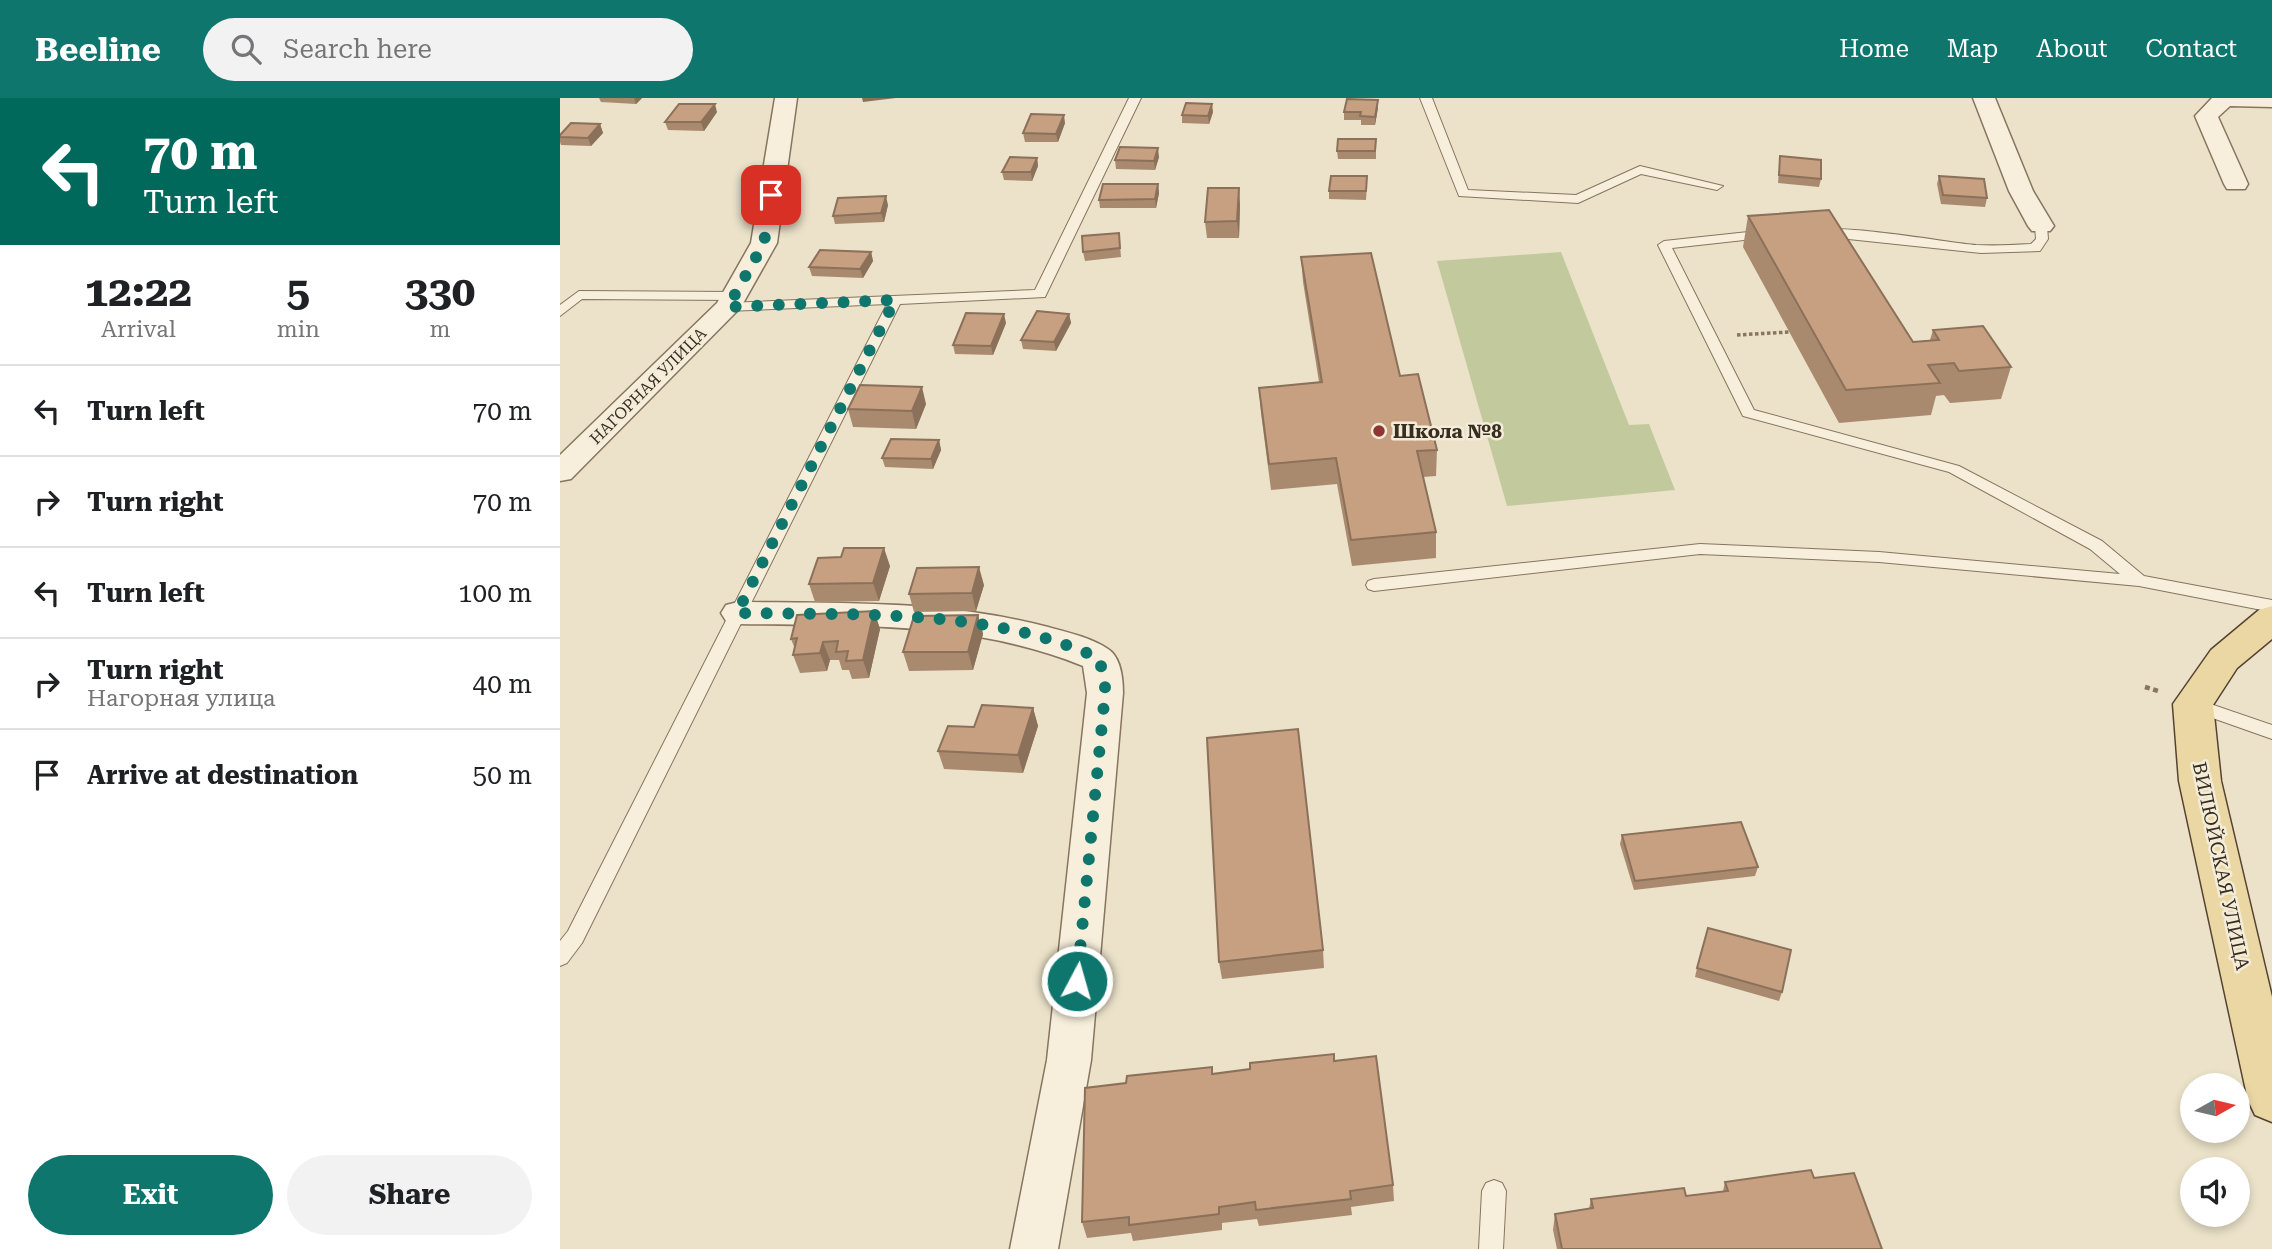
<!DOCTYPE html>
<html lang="en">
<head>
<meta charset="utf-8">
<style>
  :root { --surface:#fff; --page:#f2f2f2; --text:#202124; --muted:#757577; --line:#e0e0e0; --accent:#0f766e }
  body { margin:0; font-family:"Roboto Serif",serif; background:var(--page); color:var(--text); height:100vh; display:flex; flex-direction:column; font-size:26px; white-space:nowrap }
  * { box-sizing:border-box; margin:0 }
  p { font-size:23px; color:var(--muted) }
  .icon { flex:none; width:38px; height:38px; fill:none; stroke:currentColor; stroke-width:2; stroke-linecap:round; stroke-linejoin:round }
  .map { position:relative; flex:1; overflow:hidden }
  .panel { display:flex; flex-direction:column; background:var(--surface); width:560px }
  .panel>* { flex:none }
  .banner { background:#00695c; color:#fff; overflow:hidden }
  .needle { width:46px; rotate:82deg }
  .controls { position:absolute; left:1620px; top:975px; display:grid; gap:14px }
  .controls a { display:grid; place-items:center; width:70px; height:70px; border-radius:50%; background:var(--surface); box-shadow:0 4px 10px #0003; font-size:35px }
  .pin { position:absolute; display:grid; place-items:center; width:60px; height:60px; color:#fff; margin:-30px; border-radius:14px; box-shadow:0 4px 10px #0006 }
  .me { position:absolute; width:77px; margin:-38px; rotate:6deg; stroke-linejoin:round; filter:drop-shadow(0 0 5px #0008) }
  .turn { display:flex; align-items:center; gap:24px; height:147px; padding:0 28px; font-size:32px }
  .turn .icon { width:91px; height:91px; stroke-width:2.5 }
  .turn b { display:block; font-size:49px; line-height:60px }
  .eta { display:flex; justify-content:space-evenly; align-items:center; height:119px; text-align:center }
  .eta b { font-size:42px; font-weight:700; line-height:49px }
  .action { display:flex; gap:14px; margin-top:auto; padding:14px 28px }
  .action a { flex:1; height:80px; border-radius:42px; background:var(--accent); color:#fff; font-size:28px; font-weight:700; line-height:80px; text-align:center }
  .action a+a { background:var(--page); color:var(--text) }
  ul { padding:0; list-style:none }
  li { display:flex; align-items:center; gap:21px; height:91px; padding:0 28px; border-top:2px solid var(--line) }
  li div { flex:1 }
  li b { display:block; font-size:26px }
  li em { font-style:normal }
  header { display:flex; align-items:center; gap:42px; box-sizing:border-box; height:98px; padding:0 35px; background:var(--accent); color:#fff }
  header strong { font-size:33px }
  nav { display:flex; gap:38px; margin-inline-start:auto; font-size:24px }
  .search { width:490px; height:63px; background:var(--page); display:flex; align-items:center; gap:18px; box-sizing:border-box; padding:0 24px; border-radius:38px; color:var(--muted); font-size:26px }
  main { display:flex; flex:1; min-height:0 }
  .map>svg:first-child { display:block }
  .green { fill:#c2c99d }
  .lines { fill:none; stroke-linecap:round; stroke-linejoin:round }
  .service-casing { stroke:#86755f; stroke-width:2 }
  .minor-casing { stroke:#86755f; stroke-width:3 }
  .primary-casing { stroke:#554332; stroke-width:3 }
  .path-far1 { stroke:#86755f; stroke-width:3.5; stroke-dasharray:3.5 2.5; stroke-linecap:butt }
  .path { stroke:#86755f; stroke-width:4.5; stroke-dasharray:5 3.5; stroke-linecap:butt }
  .service { fill:#f7efdb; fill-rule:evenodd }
  .minor { fill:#f7efdb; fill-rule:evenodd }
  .primary { fill:#ebd7a4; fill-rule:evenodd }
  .wall { fill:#aa8a6f }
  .shaded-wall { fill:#8b705a }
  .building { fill:#c6a081; stroke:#8b705a; stroke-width:2 }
  .route { stroke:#0f766e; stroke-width:12; stroke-dasharray:0 21.6 }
  .poi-dot { fill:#913533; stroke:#f3ecd8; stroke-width:2.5 }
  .labels { text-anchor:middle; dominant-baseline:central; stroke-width:5; stroke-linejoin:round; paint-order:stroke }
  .far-street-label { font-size:16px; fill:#382d21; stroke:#f3ecd8 }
  .poi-label { font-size:19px; font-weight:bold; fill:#382d21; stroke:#f3ecd8; text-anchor:start }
  .street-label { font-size:19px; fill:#382d21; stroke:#f3ecd8 }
</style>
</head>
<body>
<header>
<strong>Beeline</strong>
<div class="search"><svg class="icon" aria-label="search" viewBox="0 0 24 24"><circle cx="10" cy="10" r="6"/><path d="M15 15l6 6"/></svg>Search here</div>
<nav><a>Home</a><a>Map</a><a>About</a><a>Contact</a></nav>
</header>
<main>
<section class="panel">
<div class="banner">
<div class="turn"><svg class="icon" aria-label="left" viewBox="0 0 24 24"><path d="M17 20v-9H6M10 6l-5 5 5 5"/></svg><div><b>70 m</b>Turn left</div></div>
</div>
<div class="eta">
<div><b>12:22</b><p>Arrival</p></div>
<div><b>5</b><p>min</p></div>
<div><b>330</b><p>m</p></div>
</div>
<ul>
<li><svg class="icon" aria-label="left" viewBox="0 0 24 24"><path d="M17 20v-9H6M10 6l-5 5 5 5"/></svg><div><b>Turn left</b></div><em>70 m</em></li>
<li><svg class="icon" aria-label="right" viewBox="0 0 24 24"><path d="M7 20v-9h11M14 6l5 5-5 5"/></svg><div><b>Turn right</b></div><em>70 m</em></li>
<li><svg class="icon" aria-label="left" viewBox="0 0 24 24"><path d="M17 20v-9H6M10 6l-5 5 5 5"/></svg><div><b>Turn left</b></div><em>100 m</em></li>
<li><svg class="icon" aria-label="right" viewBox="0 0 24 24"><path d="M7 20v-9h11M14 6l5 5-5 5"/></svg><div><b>Turn right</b><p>Нагорная улица</p></div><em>40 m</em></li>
<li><svg class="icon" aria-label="arrive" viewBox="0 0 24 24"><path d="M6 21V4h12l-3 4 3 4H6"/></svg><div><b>Arrive at destination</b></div><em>50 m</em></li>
</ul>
<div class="action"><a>Exit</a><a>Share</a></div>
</section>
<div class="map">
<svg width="1712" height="1151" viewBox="0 0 1712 1151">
  <rect width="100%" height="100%" fill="#ebe2c9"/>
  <!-- green -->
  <path class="green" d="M1001 154 1069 327 1089 326 1115 392 947 408 877 163Z"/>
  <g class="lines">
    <defs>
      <path id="service" d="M569 0H581L485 199 340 206 22 845 7 865 0 868V843L8 833 327 206 168 213 161 209 168 205 475 192Z
        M860 0H872L908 92 1016 97 1080 68 1163 88 1157 92 1081 76 1018 105 899 98Z
        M1481 124 1487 128 1488 141 1480 153 1421 155 1260 138 1254 134C1267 123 1390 145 1416 147 1435 148 1453 147 1471 146L1476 141 1475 128Z
        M1207 132 1211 133V139L1112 150 1194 312 1399 368 1542 443 1584 478 1712 502V514L1579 488 1319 464 1140 456 814 493 808 491 806 487 808 483 814 481 1140 446 1319 454 1560 476 1530 451 1389 374 1183 318 1098 147 1104 143Z
        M19 193 174 194 181 198 174 202 22 201 0 218V207Z
        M1633 600 1712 627V641L1627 611 1624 606 1627 601Z
        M934 1082 942 1085 946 1093 943 1151H919L922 1093 926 1085Z"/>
      <path id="minor" d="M215 0H237L217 145 181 209 11 381 0 383V357L157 205 191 145Z
        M1413 0H1435L1473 93 1494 128 1490 133H1472L1468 128 1449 93Z
        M1652 0H1712V9L1670 8 1658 19 1688 86 1685 91H1667L1664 86 1635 18Z
        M178 504C282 505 386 502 488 529 507 534 532 540 548 551 561 559 563 582 563 595L531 962 498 1151H450L487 962 527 595 523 568C413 523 295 528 178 526L166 523 161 515 166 507Z"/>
      <path id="primary" d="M1712 508V541L1677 570 1653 607 1661 683 1712 899V1024L1695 1017 1688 1002 1619 683 1613 606 1651 552 1699 512Z"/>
    </defs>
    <!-- service casing -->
    <use href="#service" class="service-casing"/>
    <!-- minor casing -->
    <use href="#minor" class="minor-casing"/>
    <!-- primary casing -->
    <use href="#primary" class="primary-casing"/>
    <!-- path-far1 -->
    <path class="path-far1" d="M1177 237 1229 234"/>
    <!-- path -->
    <path class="path" d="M1585 589 1598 593"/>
    <!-- service -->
    <use href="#service" class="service"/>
    <!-- minor -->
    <use href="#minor" class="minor"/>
    <!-- primary -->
    <use href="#primary" class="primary"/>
  </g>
  <!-- wall -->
  <path class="wall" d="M39 0H82L76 6 41 4Z
    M818 10 815 27H801V22H784V14Z
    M157 14 144 33 108 32 105 24Z
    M653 14 649 26 622 25V17Z
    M505 25 498 44H465L463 35Z
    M40 26 43 35 31 48 1 47 0 44V37Z
    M816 41V61H778L777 53Z
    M1220 58 1261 81 1259 89 1218 85Z
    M599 59 595 72 556 71 555 62Z
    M477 60 478 68 472 83 444 82 442 74Z
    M1379 78 1427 100 1425 109 1381 106 1377 86Z
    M598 86 599 95 596 110H540L539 102Z
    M807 87 806 102 769 101V93Z
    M680 106 679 140H647L645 124Z
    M328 107 324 124 275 126 273 118Z
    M1188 118 1353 244 1370 242 1373 232 1451 269 1441 301 1390 305 1384 297 1376 298 1371 317 1279 325 1183 149Z
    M559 135 561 159 525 163 523 154Z
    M311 154 313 163 303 180 252 178 249 169Z
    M741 159 840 278 877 352 876 378 863 379 876 434V460L792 468 777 386 711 392 701 315 699 290 759 284 743 184Z
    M509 216 511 225 496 253 463 251 461 242Z
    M446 225 433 257 395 256 393 247Z
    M366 306 356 331 293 329 288 311Z
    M379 342 381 352 373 371 325 369 322 360Z
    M330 468 319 503 255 504 249 486Z
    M424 487 416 513 354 514 349 496Z
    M314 513 320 531 309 580 292 581 289 572H282L279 562H270L267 573 240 575 233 557 235 551 231 541Z
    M418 517 423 536 413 572 349 573 343 554Z
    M473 610 478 628 463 675 384 671 378 653 414 629Z
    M1062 737 1198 769 1195 778 1074 792 1060 746Z
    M763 852 764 870 662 881 659 864Z
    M1137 870 1222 894 1219 903 1135 879Z
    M774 963 833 1087 834 1103 791 1109 792 1117 699 1128 697 1121 662 1125V1132L573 1143 571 1135 527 1140 522 1124 566 985Z
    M1254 1080 1322 1151H997L993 1132 995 1116 1029 1111 1031 1101 1126 1098 1163 1093 1165 1084Z"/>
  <!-- shaded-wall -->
  <path class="shaded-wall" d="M74 0H82L76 6Z
    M302 0H336L303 4Z
    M818 2V10L815 27V19Z
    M155 6 157 14 144 33 141 24Z
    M652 6 653 14 649 26 648 18Z
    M504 17 505 25 498 44 496 36Z
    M40 26 43 35 31 48 28 40Z
    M598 50 599 59 595 72 594 63Z
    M477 60 478 68 472 83 471 74Z
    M598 86 599 95 596 110 595 101Z
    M679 90 680 106 679 140 677 123Z
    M326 98 328 107 324 124 321 115Z
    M311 154 313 163 303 180 300 171Z
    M444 216 446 225 433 257 431 248Z
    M509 216 511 225 496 253 494 244Z
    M362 289 366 306 356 331 352 313Z
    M379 342 381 352 373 371 371 361Z
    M324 450 330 468 319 503 313 485Z
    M419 469 424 487 416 513 412 495Z
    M314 513 320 531 309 580 303 562Z
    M418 517 423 536 413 572 408 554Z
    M263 544 270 562 267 573 260 555Z
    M473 610 478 628 463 675 458 657Z"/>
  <!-- building -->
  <path class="building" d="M787 1 818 2 815 19 800 18 801 14H784Z
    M626 5 652 6 648 18 622 17Z
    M119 6H155L141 24H105Z
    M471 16 504 17 496 36 463 35Z
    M11 25 40 26 28 40 0 39V37Z
    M778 41H816L815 53H777Z
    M560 49 598 50 594 63 555 62Z
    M1220 58 1261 62V81L1219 77Z
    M450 59 477 60 471 74H442Z
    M771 78H807L806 93H769Z
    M1379 78 1424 81 1427 100 1383 97Z
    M543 86H598L595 101 539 102Z
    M648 90H679L677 123 645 124Z
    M326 98 321 115 273 118 278 100Z
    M1269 112 1353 244 1379 242 1373 232 1423 228 1451 269 1399 273 1394 265 1368 267 1380 285 1286 292 1188 118Z
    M559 135 560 150 523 154 522 138Z
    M260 152 311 154 300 171 249 169Z
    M811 155 840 278 858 276 877 352 857 353 876 434 791 442 776 360 709 366 699 290 762 284 741 159Z
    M477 213 509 216 494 244 461 242Z
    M406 215 444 216 431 248 393 247Z
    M300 287 362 289 352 313 288 311Z
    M331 341 379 342 371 361 322 360Z
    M284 450H324L313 485 249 486 258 460 281 459Z
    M419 469 412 495 349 496 357 470Z
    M314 513 303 562 286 563 288 553 276 554 278 543 263 544 260 555 233 557 237 540 231 541 237 517Z
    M418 517 408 554H343L354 518Z
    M422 607 473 610 458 657 378 653 388 628 414 629Z
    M738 631 763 852 659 864 647 640Z
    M1181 724 1198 769 1075 783 1062 737Z
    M1148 830 1231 852 1222 894 1137 870Z
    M774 956V963L816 958 833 1087 790 1093 791 1101 696 1112 695 1104 659 1109V1116L569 1127V1119L522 1124 525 990 566 985 567 978 652 969V976L690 971V965Z
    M1251 1072 1254 1080 1294 1075 1322 1151H1002L995 1116 1033 1110 1031 1101 1124 1090 1126 1098 1168 1093 1165 1084Z"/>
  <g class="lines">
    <!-- route -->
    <path class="route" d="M211 97 204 145 168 209 335 202 177 515C292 517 433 510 538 560L545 579V595L517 883"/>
  </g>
  <!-- markers -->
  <circle class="poi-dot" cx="819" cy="333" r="7"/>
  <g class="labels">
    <!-- far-street labels -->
    <g class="far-street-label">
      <text transform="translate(88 288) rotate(-45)">НАГОРНАЯ УЛИЦА</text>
    </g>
    <!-- poi labels -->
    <g class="poi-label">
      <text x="833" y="333">Школа №8</text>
    </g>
    <!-- street labels -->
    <g class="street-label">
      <text transform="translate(1661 768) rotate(78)">ВИЛЮЙСКАЯ УЛИЦА</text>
    </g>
  </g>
</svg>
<div class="controls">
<a><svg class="needle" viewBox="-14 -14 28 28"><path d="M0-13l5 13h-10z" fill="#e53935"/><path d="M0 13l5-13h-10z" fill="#757577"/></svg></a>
<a><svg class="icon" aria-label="sound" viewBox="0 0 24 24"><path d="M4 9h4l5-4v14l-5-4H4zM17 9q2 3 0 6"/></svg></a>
</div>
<div class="pin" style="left:211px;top:97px;background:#d93025"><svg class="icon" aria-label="arrive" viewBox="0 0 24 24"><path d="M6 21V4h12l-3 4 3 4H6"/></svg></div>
<svg class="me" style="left:517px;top:883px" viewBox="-20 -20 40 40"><circle r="17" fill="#0f766e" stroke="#fff" stroke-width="3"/><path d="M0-11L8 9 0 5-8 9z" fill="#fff"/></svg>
</div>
</main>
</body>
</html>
